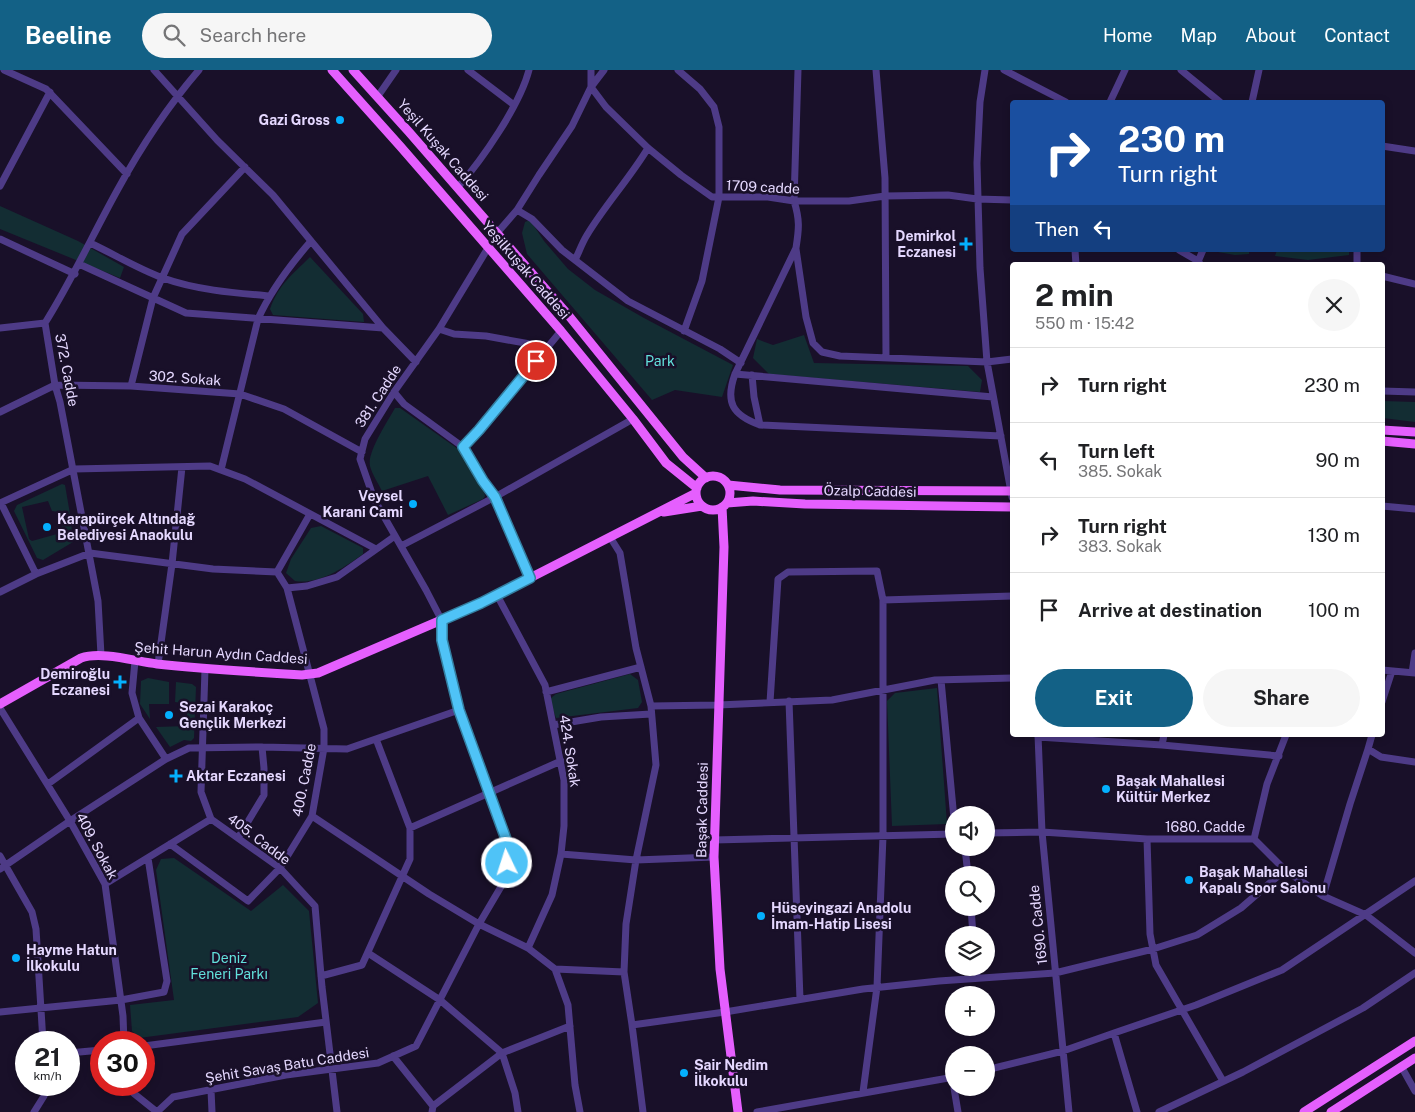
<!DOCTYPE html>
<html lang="en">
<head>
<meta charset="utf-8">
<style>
  :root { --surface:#fff; --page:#f6f6f6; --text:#202124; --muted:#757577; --line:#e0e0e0; --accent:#136186 }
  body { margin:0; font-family:"Public Sans",sans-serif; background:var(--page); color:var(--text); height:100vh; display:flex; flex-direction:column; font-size:19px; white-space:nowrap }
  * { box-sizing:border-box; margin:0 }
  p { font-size:16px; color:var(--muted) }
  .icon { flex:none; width:28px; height:28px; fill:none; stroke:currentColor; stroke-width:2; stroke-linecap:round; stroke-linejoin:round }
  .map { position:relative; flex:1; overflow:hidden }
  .details { position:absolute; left:1010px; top:192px; width:375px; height:475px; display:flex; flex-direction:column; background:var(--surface); border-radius:5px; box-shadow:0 2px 8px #0003 }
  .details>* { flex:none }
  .hud { position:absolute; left:1010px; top:30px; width:375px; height:152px; border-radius:5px; box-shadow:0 2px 8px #0003; background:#1a4fa0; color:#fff; overflow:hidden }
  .tools { position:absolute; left:945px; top:736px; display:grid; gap:10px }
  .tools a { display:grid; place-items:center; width:50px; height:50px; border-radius:50%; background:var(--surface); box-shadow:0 2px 8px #0003; font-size:25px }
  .speed { position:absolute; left:15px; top:961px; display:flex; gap:10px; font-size:25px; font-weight:700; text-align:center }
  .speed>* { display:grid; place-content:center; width:65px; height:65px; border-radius:50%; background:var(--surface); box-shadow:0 2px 8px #0003; line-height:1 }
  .speed small { font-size:12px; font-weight:400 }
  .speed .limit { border:8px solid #d22; background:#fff; color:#111 }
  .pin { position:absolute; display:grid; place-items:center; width:42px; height:42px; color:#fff; margin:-21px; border:2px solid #fff; border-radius:50%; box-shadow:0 1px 5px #0007 }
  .me { position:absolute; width:55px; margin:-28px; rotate:356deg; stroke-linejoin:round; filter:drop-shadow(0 0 4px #0008) }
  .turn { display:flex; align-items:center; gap:18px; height:105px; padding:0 25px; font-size:22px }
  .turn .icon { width:65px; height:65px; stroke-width:2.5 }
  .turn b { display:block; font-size:35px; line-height:42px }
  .then { display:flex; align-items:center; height:48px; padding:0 25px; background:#0003; gap:10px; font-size:19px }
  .round { display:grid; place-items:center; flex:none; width:52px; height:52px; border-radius:26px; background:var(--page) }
  .summary { display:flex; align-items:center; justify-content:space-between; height:85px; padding:0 25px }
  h1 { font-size:30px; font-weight:700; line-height:38px }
  .cta { display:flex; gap:10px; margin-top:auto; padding:10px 25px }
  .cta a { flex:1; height:58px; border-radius:30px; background:var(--accent); color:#fff; font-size:20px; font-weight:700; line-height:58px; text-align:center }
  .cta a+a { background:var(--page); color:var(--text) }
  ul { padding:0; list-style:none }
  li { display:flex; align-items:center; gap:15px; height:75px; padding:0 25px; border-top:1px solid var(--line) }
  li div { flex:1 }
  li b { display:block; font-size:19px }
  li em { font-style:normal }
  header { display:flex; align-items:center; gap:30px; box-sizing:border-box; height:70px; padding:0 25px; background:var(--accent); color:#fff }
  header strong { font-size:24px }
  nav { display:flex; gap:28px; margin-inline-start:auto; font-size:18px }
  .search { width:350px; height:45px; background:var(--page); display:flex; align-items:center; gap:12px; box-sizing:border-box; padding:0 18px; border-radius:28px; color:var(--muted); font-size:19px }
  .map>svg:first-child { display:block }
  .green { fill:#132d33 }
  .water { fill:#0b1447 }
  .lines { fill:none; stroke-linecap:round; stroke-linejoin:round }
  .minor { stroke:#4e3b87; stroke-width:7 }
  .major { stroke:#e55ffe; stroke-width:9 }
  .route-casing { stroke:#337fa1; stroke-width:12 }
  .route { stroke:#4fc3f7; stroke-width:9 }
  .poi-dot { fill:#04b0fe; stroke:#191029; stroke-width:2 }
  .labels { text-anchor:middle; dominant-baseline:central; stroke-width:5; stroke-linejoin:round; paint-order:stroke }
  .poi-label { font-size:14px; font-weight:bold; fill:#e5d8ff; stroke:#191029; text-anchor:start }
  .street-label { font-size:14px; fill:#e5d8ff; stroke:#191029 }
  .park-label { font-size:14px; fill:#62e0db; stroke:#191029 }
</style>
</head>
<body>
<header>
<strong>Beeline</strong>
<div class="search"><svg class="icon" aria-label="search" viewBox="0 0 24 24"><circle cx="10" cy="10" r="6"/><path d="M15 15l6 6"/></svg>Search here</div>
<nav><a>Home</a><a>Map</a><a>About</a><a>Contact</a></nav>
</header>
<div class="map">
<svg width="1415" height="1042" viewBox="0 0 1415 1042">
  <rect width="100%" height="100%" fill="#191029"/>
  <!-- green -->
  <path class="green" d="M0 136 78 171 124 197 120 208 0 159Z
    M530 150 544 171 568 199 595 220 644 248 733 295 722 327 675 320 652 330 527 184 522 163 525 152Z
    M1213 180H1249V184L1235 185 1212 181Z
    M1277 180H1349V185L1308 190 1275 186Z
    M310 187 363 244 364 252 273 245 270 239C279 214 292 205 310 187Z
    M804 265 814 293 968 296 982 310 980 322 769 304 753 288 757 269 773 275Z
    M1383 331 1415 332V352L1383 348Z
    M395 338H400L458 379 484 420 485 426 483 429 448 445 428 406 382 421C378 413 372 404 370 396 367 382 388 351 395 338Z
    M62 414 65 415 70 444 59 445V442L52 441 48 431 22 437 29 469 32 471 57 464 61 461 62 452H71L73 472 43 490 37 488 14 441 17 435Z
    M321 456 363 478V484C345 497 319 515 295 511L286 503 291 489 311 458Z
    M630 604 638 610 642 632 638 638 556 648 550 631 551 628 556 624Z
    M148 608 169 612V634H149L150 649 140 634 141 611Z
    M176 612 192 614 196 617 194 668 191 671 184 670 170 677 156 657 187 656V634L175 632Z
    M937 618 947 754 892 756 887 631 895 623Z
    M174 788 251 841 283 815 309 841 318 933 298 947 139 968 132 961 130 935 174 930 156 800 161 789Z"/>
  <!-- water -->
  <path class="water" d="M1149 717a7 7 0 1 1 14 0a7 7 0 1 1-14 0Z"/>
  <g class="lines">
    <!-- minor -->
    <path class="minor" d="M4 0 46 19 127 104
      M154 0 217 70 273 125 383 258
      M468 0 514 35
      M604 0 591 17 606 37 648 78 681 105 712 127H768L794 131H849L885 126 948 125 977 129 1012 130
      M678 0 700 19 714 37 719 57V127L702 211 684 261
      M798 0 794 131C800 150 799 159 796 178L735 304C725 332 732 345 760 355L1001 366
      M876 0 885 108 886 288
      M985 0 980 32 977 93 980 198 987 292 1012 427
      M1004 0 1066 32
      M1181 0 1220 32
      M378 26 396 0
      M1110 32 1125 0
      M1252 32 1259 0
      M1382 76 1415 81
      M0 116 50 22
      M458 117C482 90 520 35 529 0
      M517 140 532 149 562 180 628 231 720 279 741 293
      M0 169 75 204
      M90 173C114 184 138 199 163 208 196 220 235 223 270 226
      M796 179 806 247 813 273 822 282 840 286 987 292 1012 289
      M1075 180 1076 195
      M1179 180 1198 191 1201 195
      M575 190C579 182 582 173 587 165 605 135 630 108 648 78
      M79 194 186 243 383 258 416 292
      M1197 194 1203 180
      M1357 195V180
      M1382 206 1415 214
      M0 258 45 253
      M439 259 454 264 486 266 547 277
      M735 304 993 327
      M752 305 754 327 760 355
      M131 316 153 228 182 164 245 97
      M1382 321 1415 322
      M394 322 404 334 463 377 483 411 495 427 531 508
      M0 342 55 315 131 316 240 324 284 339 362 382
      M463 377 479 360 561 261
      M221 400 258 249C271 220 290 195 311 171
      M0 433 74 399 210 396 245 409 376 479
      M1 433 36 504
      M1382 436 1415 439
      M610 467 620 483 636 578 651 636 718 635 832 630 935 610 1012 608
      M401 476 495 427 633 349
      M287 518 307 516 337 507 395 466
      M0 522 36 504 90 483 213 499 277 502
      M497 525 545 615 564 710V756L561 784 552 825 528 878
      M883 530 1012 526
      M101 585 98 531 60 332 55 315 45 253C72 210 93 164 118 119 141 77 168 36 199 0
      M135 591 132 623 139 648 166 689
      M158 594 172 494 182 397
      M205 599 201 722 211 749 280 798 315 836 322 917 337 1042
      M1382 600 1415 603
      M1412 603 1415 583
      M941 610 954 749
      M546 622 641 597
      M789 631 800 929
      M770 632 778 509 788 502 877 501 883 530V766L877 917 863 1022
      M1382 632 1392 601
      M0 638 70 751 105 814 123 946 124 972
      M553 655 601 647 651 644
      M1038 665 1042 762 1069 1042
      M1372 665 1368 679 1381 687 1415 692
      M1038 667 1162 675 1279 686
      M1162 675 1164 665
      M48 714 139 648
      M312 746 429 824 479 854 528 878 555 899 624 902
      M410 758 561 691
      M986 763 1042 762 1147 769H1254L1285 800 1323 826 1366 845 1415 883
      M238 768 264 725V698L262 677
      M1147 769 1150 864 1156 895 1223 1011
      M1254 769 1267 714 1286 665
      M714 770 954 764
      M170 774 248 831 280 798 312 746 324 678V659L287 518 277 502 310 444
      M965 778 968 805
      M561 784 636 790 714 787
      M0 786 32 842 36 859 43 972
      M0 799 70 751 166 689 189 678 262 677 347 679 459 640
      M105 814 211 749
      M1323 826 1350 734 1368 679
      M971 838 973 865
      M368 883 440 930 502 983 515 1023 518 1042
      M976 898 977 908
      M555 899 568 935 575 1015 580 1042
      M321 906 362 895 410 789V758L376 669
      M0 942 121 930 164 922 167 911 148 788
      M632 955 624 902 626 854 636 790 656 695 651 636
      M1114 963 1137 1042
      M144 976 326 952
      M69 983 101 980
      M393 986 433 1036
      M1401 996 1415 1021
      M986 1000 1063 981 1114 963 1196 935 1282 900 1415 811
      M127 1015V1018L157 1042
      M954 1018 958 1042
      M211 1020 212 1042
      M34 1042 44 1026V1015
      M157 1042 173 1027 286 1005 378 993 416 976 479 854 502 815 507 793 506 769 459 640 441 570 442 551 426 520 374 429 360 389 365 369 394 322 439 259 497 163 517 140 539 105 572 56 591 17V0
      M432 1042 433 1036 502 983 570 956
      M643 1042 632 955 725 942 863 919 939 911 1055 903 1153 879 1197 865 1241 838 1285 800
      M757 1042 954 1007
      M1159 1042 1243 1002 1363 938 1415 903"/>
    <!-- major -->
    <path class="major" d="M332 0 400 76 561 261 633 349 666 393 697 418
      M353 0 409 62 569 246 683 387 706 408
      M1382 360 1415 362
      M1382 371 1415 374
      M696 423a17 17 0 1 1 34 0a17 17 0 1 1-34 0Z
      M728 415 780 420 1012 421
      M727 433 753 431 805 434 1012 437
      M722 437 724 477 714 787 720 899 738 1042
      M664 442 702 436
      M0 634 81 588C101 581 134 591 157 594 205 599 253 602 302 605L318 603 481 533 696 423
      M1304 1042 1415 971
      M1331 1042 1415 988"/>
  </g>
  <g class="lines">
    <defs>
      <path id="route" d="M507 793 506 769 459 640 442 570V550L481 533 530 508 495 427 483 411 463 377 479 360 536 291"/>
    </defs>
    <!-- route casing -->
    <use href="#route" class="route-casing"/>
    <!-- route -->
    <use href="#route" class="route"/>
  </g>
  <!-- markers -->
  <g class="poi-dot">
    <circle cx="340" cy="50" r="5"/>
    <path d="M963.5 166.5h5v5h5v5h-5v5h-5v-5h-5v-5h5z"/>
    <circle cx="413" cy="434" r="5"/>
    <circle cx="47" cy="457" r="5"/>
    <path d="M117.5 604.5h5v5h5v5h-5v5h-5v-5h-5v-5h5z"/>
    <circle cx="169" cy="645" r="5"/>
    <path d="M173.5 698.5h5v5h5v5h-5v5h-5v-5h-5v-5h5z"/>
    <circle cx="1106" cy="719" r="5"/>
    <circle cx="1189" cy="810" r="5"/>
    <circle cx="761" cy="846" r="5"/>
    <circle cx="16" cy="888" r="5"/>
    <circle cx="684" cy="1003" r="5"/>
  </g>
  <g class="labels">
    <!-- poi labels -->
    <g class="poi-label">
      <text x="330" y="50" text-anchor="end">Gazi Gross</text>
      <text x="956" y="166" text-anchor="end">Demirkol<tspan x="956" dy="16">Eczanesi</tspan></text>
      <text x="403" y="426" text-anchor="end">Veysel<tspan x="403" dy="16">Karani Cami</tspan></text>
      <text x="57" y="449">Karapürçek Altındağ<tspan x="57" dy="16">Belediyesi Anaokulu</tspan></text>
      <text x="110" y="604" text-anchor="end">Demiroğlu<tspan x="110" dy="16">Eczanesi</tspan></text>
      <text x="179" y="637">Sezai Karakoç<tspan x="179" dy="16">Gençlik Merkezi</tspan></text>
      <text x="186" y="706">Aktar Eczanesi</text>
      <text x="1116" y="711">Başak Mahallesi<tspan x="1116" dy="16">Kültür Merkez</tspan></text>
      <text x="1199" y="802">Başak Mahallesi<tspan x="1199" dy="16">Kapalı Spor Salonu</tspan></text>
      <text x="771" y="838">Hüseyingazi Anadolu<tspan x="771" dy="16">İmam-Hatip Lisesi</tspan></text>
      <text x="26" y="880">Hayme Hatun<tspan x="26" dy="16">İlkokulu</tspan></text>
      <text x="694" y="995">Şair Nedim<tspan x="694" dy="16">İlkokulu</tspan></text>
    </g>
    <!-- street labels -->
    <g class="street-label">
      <text transform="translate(443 80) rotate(49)">Yeşil Kuşak Caddesi</text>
      <text transform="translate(763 117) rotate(3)">1709 cadde</text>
      <text transform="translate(526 200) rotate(49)">Yeşilkuşak Caddesi</text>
      <text transform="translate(67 300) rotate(79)">372. Cadde</text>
      <text transform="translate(185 308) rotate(4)">302. Sokak</text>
      <text transform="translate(378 326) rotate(-57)">381. Cadde</text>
      <text transform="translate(870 421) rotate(1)">Özalp Caddesi</text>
      <text transform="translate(221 583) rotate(4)">Şehit Harun Aydın Caddesi</text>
      <text transform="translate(570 681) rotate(81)">424. Sokak</text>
      <text transform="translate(304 710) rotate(-79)">400. Cadde</text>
      <text transform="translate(702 740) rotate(-89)">Başak Caddesi</text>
      <text x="1205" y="757">1680. Cadde</text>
      <text transform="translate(259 769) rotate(37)">405. Cadde</text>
      <text transform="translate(97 776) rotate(62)">409. Sokak</text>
      <text transform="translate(1038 855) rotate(-96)">1690. Cadde</text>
      <text transform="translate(287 995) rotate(-9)">Şehit Savaş Batu Caddesi</text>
    </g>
    <!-- park labels -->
    <g class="park-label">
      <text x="660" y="291">Park</text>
      <text x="229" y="888">Deniz<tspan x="229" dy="16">Feneri Parkı</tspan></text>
    </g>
  </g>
</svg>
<div class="tools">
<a><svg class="icon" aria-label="sound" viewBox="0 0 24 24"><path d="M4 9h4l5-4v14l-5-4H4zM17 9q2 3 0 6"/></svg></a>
<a><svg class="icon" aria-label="search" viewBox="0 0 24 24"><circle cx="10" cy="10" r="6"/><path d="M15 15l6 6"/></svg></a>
<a><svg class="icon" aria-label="layers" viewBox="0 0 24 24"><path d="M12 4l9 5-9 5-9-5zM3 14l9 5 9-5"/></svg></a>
<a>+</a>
<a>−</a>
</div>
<div class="speed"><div>21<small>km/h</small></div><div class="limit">30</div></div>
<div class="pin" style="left:536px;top:291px;background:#d93025"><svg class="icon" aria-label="arrive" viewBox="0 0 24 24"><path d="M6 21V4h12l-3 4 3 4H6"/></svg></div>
<svg class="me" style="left:507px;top:793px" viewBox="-20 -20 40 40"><circle r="17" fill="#4fc3f7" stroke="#fff" stroke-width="3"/><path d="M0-11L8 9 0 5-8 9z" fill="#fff"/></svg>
<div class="hud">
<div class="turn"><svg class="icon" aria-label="right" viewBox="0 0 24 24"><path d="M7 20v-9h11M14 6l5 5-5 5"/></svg><div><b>230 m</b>Turn right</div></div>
<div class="then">Then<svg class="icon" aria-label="left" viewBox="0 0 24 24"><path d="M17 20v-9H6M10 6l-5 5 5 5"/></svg></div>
</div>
<section class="details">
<div class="summary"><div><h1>2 min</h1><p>550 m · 15:42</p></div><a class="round"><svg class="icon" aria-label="close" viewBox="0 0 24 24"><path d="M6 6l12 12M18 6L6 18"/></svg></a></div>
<ul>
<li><svg class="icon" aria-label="right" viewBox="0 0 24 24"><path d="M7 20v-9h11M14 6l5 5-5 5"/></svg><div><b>Turn right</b></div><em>230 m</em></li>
<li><svg class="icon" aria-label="left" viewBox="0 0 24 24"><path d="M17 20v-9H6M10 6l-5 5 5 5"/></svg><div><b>Turn left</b><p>385. Sokak</p></div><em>90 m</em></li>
<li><svg class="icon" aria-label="right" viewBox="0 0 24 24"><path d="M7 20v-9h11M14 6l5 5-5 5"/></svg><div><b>Turn right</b><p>383. Sokak</p></div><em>130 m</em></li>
<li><svg class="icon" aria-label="arrive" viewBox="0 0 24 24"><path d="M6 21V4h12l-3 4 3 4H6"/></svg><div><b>Arrive at destination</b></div><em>100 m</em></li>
</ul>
<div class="cta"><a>Exit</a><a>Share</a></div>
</section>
</div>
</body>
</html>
